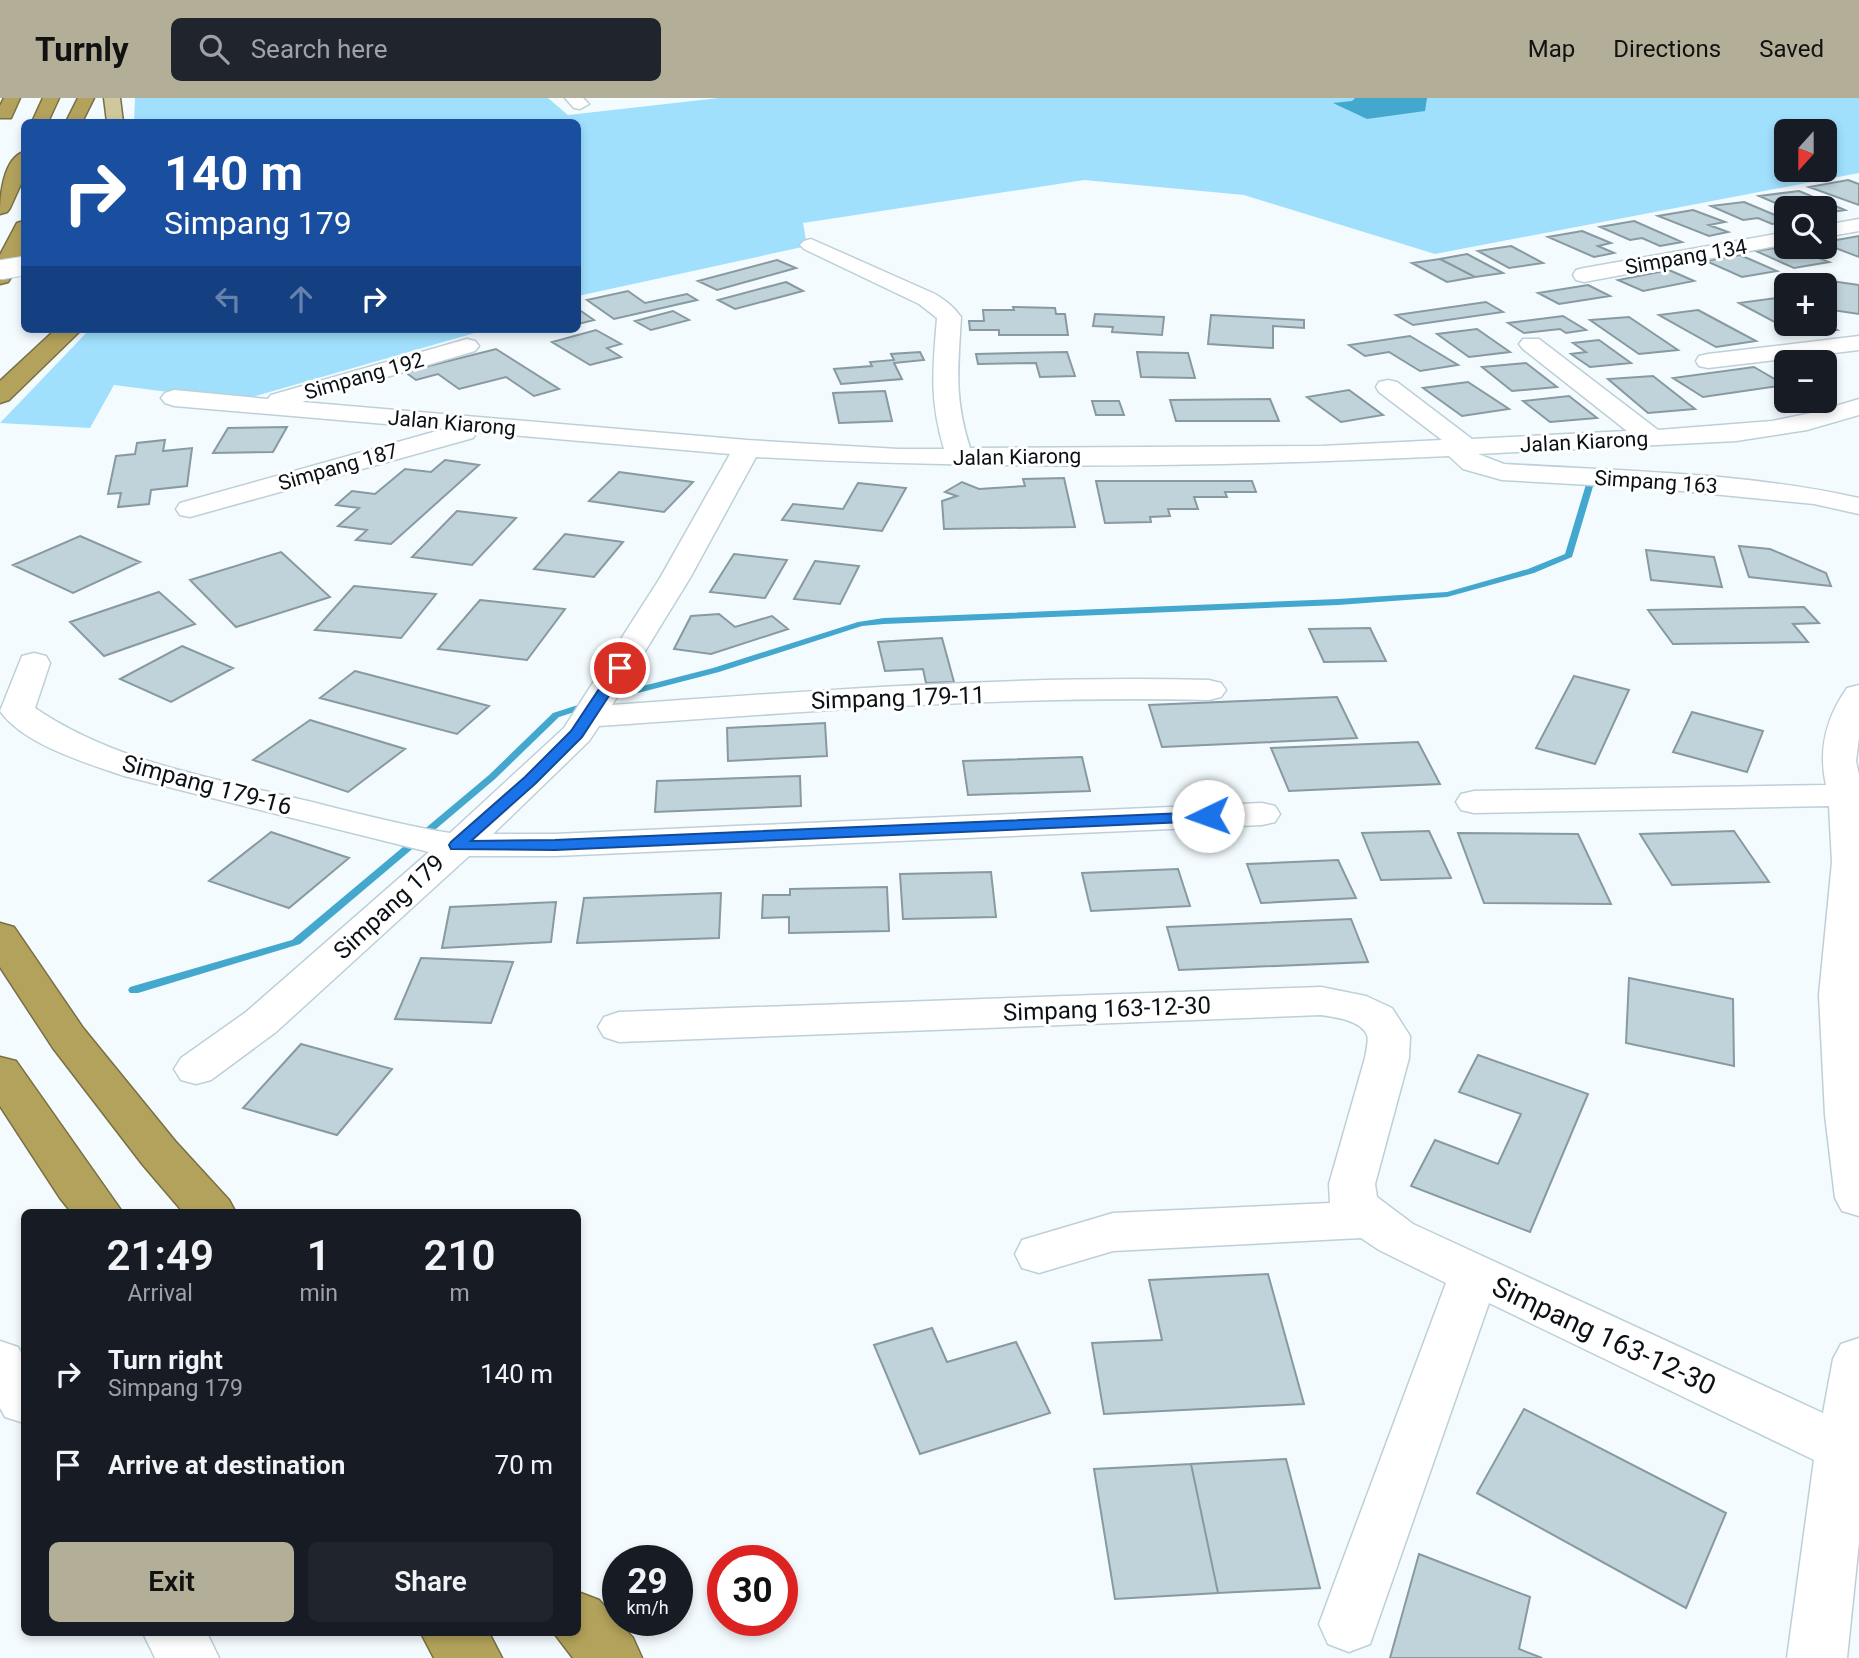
<!DOCTYPE html>
<html lang="en">
<head>
<meta charset="utf-8">
<style>
  :root { --surface:#171b24; --page:#20242c; --text:#f1f3f6; --muted:#9ea1a6; --accent:#b2ae98 }
  body { margin:0; font-family:Roboto,sans-serif; background:var(--page); color:var(--text); height:100vh; display:flex; flex-direction:column; font-size:26px; white-space:nowrap }
  * { box-sizing:border-box; margin:0 }
  p { font-size:23px; color:var(--muted) }
  .icon { flex:none; width:38px; height:38px; fill:none; stroke:currentColor; stroke-width:2; stroke-linecap:round; stroke-linejoin:round }
  .map { position:relative; flex:1; overflow:hidden }
  .details { position:absolute; left:21px; top:1111px; width:560px; height:427px; display:flex; flex-direction:column; background:var(--surface); border-radius:10px; box-shadow:0 4px 10px #0003 }
  .details>* { flex:none }
  .banner { position:absolute; left:21px; top:21px; width:560px; height:214px; border-radius:10px; box-shadow:0 4px 10px #0003; background:#1a4fa0; color:#fff; overflow:hidden }
  .needle { width:46px; rotate:201deg }
  .controls { position:absolute; left:1774px; top:21px; display:grid; gap:14px }
  .controls a { display:grid; place-items:center; width:63px; height:63px; border-radius:10px; background:var(--surface); box-shadow:0 4px 10px #0003; font-size:35px }
  .speed { position:absolute; left:602px; top:1447px; display:flex; gap:14px; font-size:35px; font-weight:700; text-align:center }
  .speed>* { display:grid; place-content:center; width:91px; height:91px; border-radius:50%; background:var(--surface); box-shadow:0 4px 10px #0003; line-height:1 }
  .speed small { font-size:18px; font-weight:400 }
  .speed .limit { border:10px solid #d22; background:#fff; color:#111 }
  .pin { position:absolute; display:grid; place-items:center; width:60px; height:60px; color:#fff; margin:-30px; border:4px solid #fff; border-radius:50%; box-shadow:0 2px 7px #0007 }
  .me { position:absolute; width:77px; margin:-38px; rotate:267deg; stroke-linejoin:round; filter:drop-shadow(0 0 5px #0008) }
  .turn { display:flex; align-items:center; gap:24px; height:147px; padding:0 28px; font-size:32px }
  .turn .icon { width:91px; height:91px; stroke-width:2.5 }
  .turn b { display:block; font-size:49px; line-height:60px }
  .lanes { display:flex; align-items:center; height:66px; padding:0 28px; background:#0003; justify-content:center; gap:35px; direction:ltr }
  .lanes .off { opacity:.35 }
  .eta { display:flex; justify-content:space-evenly; align-items:center; height:119px; text-align:center }
  .eta b { font-size:42px; font-weight:600; line-height:49px }
  .cta { display:flex; gap:14px; margin-top:auto; padding:14px 28px }
  .cta a { flex:1; height:80px; border-radius:10px; background:var(--accent); color:#111; font-size:28px; font-weight:600; line-height:80px; text-align:center }
  .cta a+a { background:var(--page); color:var(--text) }
  ul { padding:0; list-style:none }
  li { display:flex; align-items:center; gap:21px; height:91px; padding:0 28px }
  li div { flex:1 }
  li b { display:block; font-size:26px }
  li em { font-style:normal }
  header { display:flex; align-items:center; gap:42px; box-sizing:border-box; height:98px; padding:0 35px; background:var(--accent); color:#111 }
  header strong { font-size:33px }
  nav { display:flex; gap:38px; margin-inline-start:auto; font-size:24px }
  .search { width:490px; height:63px; background:var(--page); display:flex; align-items:center; gap:18px; box-sizing:border-box; padding:0 24px; border-radius:10px; color:var(--muted); font-size:26px }
  .map>svg:first-child { display:block }
  .green { fill:#a0e0fd; fill-rule:evenodd }
  .water { fill:#44a8ce }
  .lines { fill:none; stroke-linecap:round; stroke-linejoin:round }
  .stream { fill:#44a8ce; fill-rule:evenodd }
  .building { fill:#c0d3db; stroke:#8799a1; stroke-width:2 }
  .minor-casing { stroke:#bdd0d8; stroke-width:3 }
  .major-casing { stroke:#786f42; stroke-width:3 }
  .highway-casing { stroke:#786f42; stroke-width:3 }
  .minor { fill:#fff; fill-rule:evenodd }
  .major { fill:#d1c79d; fill-rule:evenodd }
  .highway { fill:#b2a25b; fill-rule:evenodd }
  .minor-bridge-casing { stroke:#bdd0d8; stroke-width:21; stroke-linecap:butt }
  .minor-bridge { stroke:#fff; stroke-width:19 }
  .route { fill:#1a73e8; stroke:#114b97; stroke-width:2 }
  .labels { text-anchor:middle; dominant-baseline:central; stroke-width:6; stroke-linejoin:round; paint-order:stroke }
  .far-street-label { font-size:21px; fill:#0b1114; stroke:#fff }
  .street-label { font-size:24px; fill:#0b1114; stroke:#fff }
  .near-street-label { font-size:28px; fill:#0b1114; stroke:#fff }
</style>
</head>
<body>
<header>
<strong>Turnly</strong>
<div class="search"><svg class="icon" aria-label="search" viewBox="0 0 24 24"><circle cx="10" cy="10" r="6"/><path d="M15 15l6 6"/></svg>Search here</div>
<nav><a>Map</a><a>Directions</a><a>Saved</a></nav>
</header>
<div class="map">
<svg width="1859" height="1560" viewBox="0 0 1859 1560">
  <rect width="100%" height="100%" fill="#f3fbfe"/>
  <!-- green -->
  <path class="green" d="M135 0H548L568 17 719 0H1859V75L1435 156 1244 97 1084 82 803 125 807 148 578 198V24H134ZM1787 33H1825V72H1787Z
    M90 231H483L485 232 238 303 114 287 90 330 0 325Z"/>
  <!-- water -->
  <path class="water" d="M1355 0H1427L1425 13 1367 21 1333 5 1352 3Z"/>
  <g class="lines">
    <!-- stream -->
    <path class="stream" d="M1587 383 1594 385 1572 459 1534 475 1447 499 1338 507 884 526 862 528 719 574 638 595 633 592 635 590 713 570 858 524 884 520 1338 501 1447 494 1528 471 1565 456Z
      M578 607 581 608 583 610 581 612 559 619 495 681 300 846 138 895H130L128 892 130 889 292 842 489 677 553 615Z"/>
  </g>
  <!-- building -->
  <path class="building" d="M1848 82 1859 86V107L1809 89Z
    M1799 93 1845 112 1825 115V110H1787L1759 98Z
    M1744 104 1787 122V124L1772 126 1758 120 1743 122 1711 108Z
    M1693 112 1725 124 1709 127 1728 134 1709 138 1658 118Z
    M1634 123 1682 144 1660 148 1642 140 1630 142 1600 129Z
    M1582 133 1611 145 1598 148 1614 155 1594 159 1548 139Z
    M1859 138V159L1825 146V144Z
    M1511 148 1543 165 1509 170 1478 153Z
    M1787 148 1791 149 1829 164 1794 170 1756 153Z
    M1467 156 1503 175 1475 179 1440 161Z
    M1740 157 1777 173 1742 179 1706 163Z
    M1440 161 1475 179 1447 184 1412 165Z
    M777 162 796 170 717 192 698 183Z
    M1669 172 1694 183 1643 193 1618 182Z
    M1817 181 1859 187V216L1825 211V187H1816Z
    M786 184 803 193 735 211 718 202Z
    M1588 187 1610 198 1559 206 1538 195Z
    M628 193 645 205 687 196 697 202 614 221 587 202Z
    M1776 200 1787 206V226H1824L1837 232 1799 237 1739 205Z
    M1486 204 1503 214 1413 227 1396 217Z
    M1013 209 1055 210 1056 216H1065L1068 237H999V232H970L969 223H984L983 212H1014Z
    M578 211 594 222 578 226Z
    M1698 212 1756 243 1716 249 1659 217Z
    M673 213 689 222 651 232 635 223Z
    M1095 216 1164 219 1162 237 1112 234 1113 229 1093 228Z
    M1211 217 1304 222V230L1273 228V250L1208 246Z
    M1563 218 1586 232 1566 235 1560 231 1524 235 1508 225Z
    M1629 219 1678 252 1639 256 1590 222Z
    M1477 231 1510 254 1469 259 1437 236Z
    M596 232 621 246 607 250 621 259 590 267 552 244Z
    M1410 238 1458 267 1420 273 1389 254 1365 258 1349 247Z
    M1599 242 1631 265 1590 269 1571 256 1586 254 1573 245Z
    M496 251 559 291 534 298 506 279 459 291 438 276 416 282 405 274Z
    M920 254 924 262 894 265 902 281 841 286 834 271 872 268 870 264 894 262 891 256Z
    M1067 254 1075 278 1040 279 1036 265 978 266 976 256Z
    M1137 254 1188 255 1195 280 1141 279Z
    M1526 265 1557 289 1512 293 1482 269Z
    M1754 269 1785 287 1703 299 1673 280Z
    M1653 278 1695 311 1648 315 1608 281Z
    M1468 284 1509 311 1462 318 1423 290Z
    M1349 292 1383 317 1341 324 1307 299Z
    M885 293 892 323 839 325 833 295Z
    M1569 298 1597 320 1550 324 1523 303Z
    M1270 301 1279 323H1176L1170 302Z
    M1092 303H1119L1124 317H1096Z
    M287 329 273 354 213 355 228 330Z
    M165 342 163 353 192 350 187 388 151 392 149 406 118 409 121 395 108 396 116 358 135 356 137 345Z
    M445 362 479 367 391 446 356 442 367 432 338 428 359 410 336 407 352 393 375 396 405 371 431 374Z
    M619 374 693 384 664 414 589 403Z
    M1064 380 1075 429 944 431 942 403 957 398 945 394 962 384 979 391 1025 388 1023 381Z
    M1096 383H1252L1256 394H1225L1227 399H1194L1198 411H1168L1170 418 1150 419 1151 424 1105 425Z
    M858 385 906 390 882 433 782 422 793 406 843 411Z
    M457 413 516 420 472 467 412 459Z
    M565 436 623 444 594 479 534 471Z
    M80 438 140 464 73 495 13 467Z
    M1739 448 1770 451 1826 475 1831 488 1749 479Z
    M1646 452 1714 459 1722 489 1651 482Z
    M281 454 330 499 236 529 190 482Z
    M734 456 787 462 765 500 710 494Z
    M815 463 859 468 840 506 794 501Z
    M354 488 436 496 401 540 315 532Z
    M159 494 195 526 104 558 70 524Z
    M480 502 565 511 527 562 438 551Z
    M1804 509 1819 525 1793 526 1808 544 1673 546 1648 512Z
    M719 516 735 529 772 518 788 531 711 556 674 551 691 518Z
    M1370 530 1386 563 1324 564 1309 531Z
    M942 540 954 584 926 585 923 571 885 573 878 544Z
    M182 548 233 570 171 604 120 581Z
    M355 573 489 608 457 636 320 600Z
    M1574 578 1629 592 1595 666 1536 650Z
    M1337 599 1357 640 1162 649 1149 607Z
    M1692 614 1763 633 1747 674 1673 654Z
    M310 622 405 651 348 694 253 662Z
    M825 625 827 658 728 663 727 630Z
    M1418 644 1440 686 1289 693 1271 650Z
    M1082 659 1090 693 968 697 963 663Z
    M800 678 801 708 655 714 657 683Z
    M1429 733 1451 780 1381 782 1362 735Z
    M1734 733 1769 784 1672 787 1640 736Z
    M271 734 349 760 289 810 209 783Z
    M1458 735 1578 736 1611 806 1484 805Z
    M1338 762 1356 800 1261 805 1247 766Z
    M1178 771 1190 808 1091 813 1082 775Z
    M991 774 996 819 903 821 900 776Z
    M887 789 889 833 789 835V819L762 820 763 797H790V791Z
    M721 795 719 840 577 845 584 800Z
    M556 804 551 844 442 850 450 809Z
    M1351 821 1368 864 1179 872 1167 829Z
    M421 860 513 864 491 925 395 921Z
    M1629 880 1733 901 1734 968 1626 945Z
    M301 946 392 971 337 1037 243 1010Z
    M1478 957 1588 996 1530 1134 1411 1088 1435 1042 1498 1066 1521 1016 1459 994Z
    M1268 1176 1304 1306 1104 1316 1092 1245 1162 1242 1149 1182Z
    M932 1230 947 1264 1016 1244 1050 1315 920 1356 874 1247Z
    M1524 1311 1726 1415 1686 1510 1477 1395Z
    M1286 1361 1320 1490 1218 1495 1191 1366Z
    M1191 1366 1218 1495 1115 1501 1094 1371Z
    M1419 1456 1530 1499 1519 1551 1542 1560H1390Z"/>
  <g class="lines">
    <defs>
      <path id="minor" d="M565 0H583L589 6 580 11 574 10Z
        M1859 121V133L1825 139V127Z
        M1787 134V146L1584 184 1576 182 1573 177 1576 172 1584 170Z
        M811 141 935 196C946 203 953 208 961 219 958 271 954 300 970 350L1322 348 1442 342 1379 294 1376 289 1379 284 1388 282 1397 284 1472 341 1627 333 1523 251 1519 246 1523 241H1539L1658 332 1772 323 1816 314 1859 301V317L1807 332 1736 343 1478 356 1504 366C1622 373 1743 374 1859 400V416L1814 406 1661 391 1502 382 1463 371 1449 358C1218 369 985 372 756 359L690 480 612 607C810 593 1010 577 1209 582L1221 585 1226 592 1221 599 1209 602C1006 597 802 614 599 628L589 643 493 736H555L1262 705 1275 708 1280 716 1275 724 1262 727 555 758H469L276 934 211 982 196 986 181 982 174 971 181 960 246 914 429 754 124 678C87 665 24 647 0 613L22 558 34 555 46 558 50 565 35 610C111 662 206 679 295 700 346 712 398 727 450 735L564 630 660 480 730 356 477 334 473 340 190 419 180 417 176 411 180 405 444 331 174 308 165 305 161 300 165 295 174 292 268 301 271 297 467 241 475 243 479 248 475 253 302 304 747 342 898 351H944C929 300 933 271 937 220L919 206 804 151 800 147 804 143Z
        M1859 238V252L1708 270 1699 268 1696 263 1699 258 1708 256Z
        M1859 587V640L1856 663 1859 677V1118L1842 1113 1835 1100 1825 1017 1819 897 1832 764 1829 708 1474 715 1461 712 1456 704 1461 696 1474 693 1826 687C1818 651 1826 620 1847 590Z
        M1321 889 1366 898 1392 910 1410 938 1409 960 1375 1086 1377 1099 1413 1126 1823 1315 1833 1261 1841 1246 1859 1240V1444L1847 1560H1787L1814 1362 1489 1205 1370 1546 1349 1554 1328 1546 1319 1526 1446 1185 1379 1152 1361 1140 1113 1153 1039 1175 1022 1170 1015 1156 1022 1142 1113 1115 1330 1105 1329 1086 1365 960C1366 953 1369 943 1367 937 1361 922 1334 919 1321 917L619 944 604 939 598 929 604 919 619 914Z
        M0 1243 18 1249 24 1259V1325L5 1319 0 1310Z
        M143 1535H207L219 1560H155Z"/>
      <path id="major" d="M104 0H120L123 24H107Z"/>
      <path id="highway" d="M4 0H20L11 20H0V8Z
        M43 0H59L48 24H32Z
        M78 0H94L82 24H66Z
        M24 54V79L10 110 7 114 0 116C0 99 3 60 24 54Z
        M24 123C26 145 21 165 8 184L0 186V157L17 125Z
        M56 231H82L9 302 0 305V283Z
        M0 825 14 829 83 930 175 1043 229 1102 236 1115H184L143 1067 53 950 0 869Z
        M0 959 16 963 123 1115H72L60 1100 0 1008Z
        M578 1494 599 1502 633 1540 642 1560H573L554 1535H578Z
        M421 1535H489L502 1560H434Z"/>
    </defs>
    <!-- minor casing -->
    <use href="#minor" class="minor-casing"/>
    <!-- major casing -->
    <use href="#major" class="major-casing"/>
    <!-- highway casing -->
    <use href="#highway" class="highway-casing"/>
    <!-- minor -->
    <use href="#minor" class="minor"/>
    <!-- major -->
    <use href="#major" class="major"/>
    <!-- highway -->
    <use href="#highway" class="highway"/>
    <defs>
      <path id="minor-bridge" d="M0 172 24 168"/>
    </defs>
    <!-- minor-bridge casing -->
    <use href="#minor-bridge" class="minor-bridge-casing"/>
    <!-- minor-bridge -->
    <use href="#minor-bridge" class="minor-bridge"/>
  </g>
  <!-- route -->
  <path class="route" d="M620 566 627 570 582 639 536 685 471 743 555 742 1208 714 1215 718 1208 723 555 752 451 751 449 747 451 744 525 679 571 633 615 567Z"/>
  <g class="labels">
    <!-- far-street labels -->
    <g class="far-street-label">
      <text transform="translate(1686 159) rotate(-10)">Simpang 134</text>
      <text transform="translate(364 278) rotate(-16)">Simpang 192</text>
      <text transform="translate(452 325) rotate(5)">Jalan Kiarong</text>
      <text transform="translate(1584 344) rotate(-3)">Jalan Kiarong</text>
      <text transform="translate(1017 359) rotate(-1)">Jalan Kiarong</text>
      <text transform="translate(338 369) rotate(-16)">Simpang 187</text>
      <text transform="translate(1656 384) rotate(4)">Simpang 163</text>
    </g>
    <!-- street labels -->
    <g class="street-label">
      <text transform="translate(898 600) rotate(-2)">Simpang 179-11</text>
      <text transform="translate(207 687) rotate(15)">Simpang 179-16</text>
      <text transform="translate(389 809) rotate(-43)">Simpang 179</text>
      <text transform="translate(1107 911) rotate(-2)">Simpang 163-12-30</text>
    </g>
    <!-- near-street labels -->
    <g class="near-street-label">
      <text transform="translate(1604 1238) rotate(25)">Simpang 163-12-30</text>
    </g>
  </g>
</svg>
<div class="controls">
<a><svg class="needle" viewBox="-14 -14 28 28"><path d="M0-13l5 13h-10z" fill="#e53935"/><path d="M0 13l5-13h-10z" fill="#9ea1a6"/></svg></a>
<a><svg class="icon" aria-label="search" viewBox="0 0 24 24"><circle cx="10" cy="10" r="6"/><path d="M15 15l6 6"/></svg></a>
<a>+</a>
<a>−</a>
</div>
<div class="speed"><div>29<small>km/h</small></div><div class="limit">30</div></div>
<div class="pin" style="left:620px;top:570px;background:#d93025"><svg class="icon" aria-label="arrive" viewBox="0 0 24 24"><path d="M6 21V4h12l-3 4 3 4H6"/></svg></div>
<svg class="me" style="left:1208px;top:718px" viewBox="-20 -20 40 40"><circle r="19" fill="#fff"/><path d="M0-13L10 11 0 6-10 11z" fill="#1a73e8"/></svg>
<div class="banner">
<div class="turn"><svg class="icon" aria-label="right" viewBox="0 0 24 24"><path d="M7 20v-9h11M14 6l5 5-5 5"/></svg><div><b>140 m</b>Simpang 179</div></div>
<div class="lanes"><svg class="icon off" aria-label="left" viewBox="0 0 24 24"><path d="M17 20v-9H6M10 6l-5 5 5 5"/></svg><svg class="icon off" aria-label="ahead" viewBox="0 0 24 24"><path d="M12 20V5M6 11l6-6 6 6"/></svg><svg class="icon" aria-label="right" viewBox="0 0 24 24"><path d="M7 20v-9h11M14 6l5 5-5 5"/></svg></div>
</div>
<section class="details">
<div class="eta">
<div><b>21:49</b><p>Arrival</p></div>
<div><b>1</b><p>min</p></div>
<div><b>210</b><p>m</p></div>
</div>
<ul>
<li><svg class="icon" aria-label="right" viewBox="0 0 24 24"><path d="M7 20v-9h11M14 6l5 5-5 5"/></svg><div><b>Turn right</b><p>Simpang 179</p></div><em>140 m</em></li>
<li><svg class="icon" aria-label="arrive" viewBox="0 0 24 24"><path d="M6 21V4h12l-3 4 3 4H6"/></svg><div><b>Arrive at destination</b></div><em>70 m</em></li>
</ul>
<div class="cta"><a>Exit</a><a>Share</a></div>
</section>
</div>
</body>
</html>
